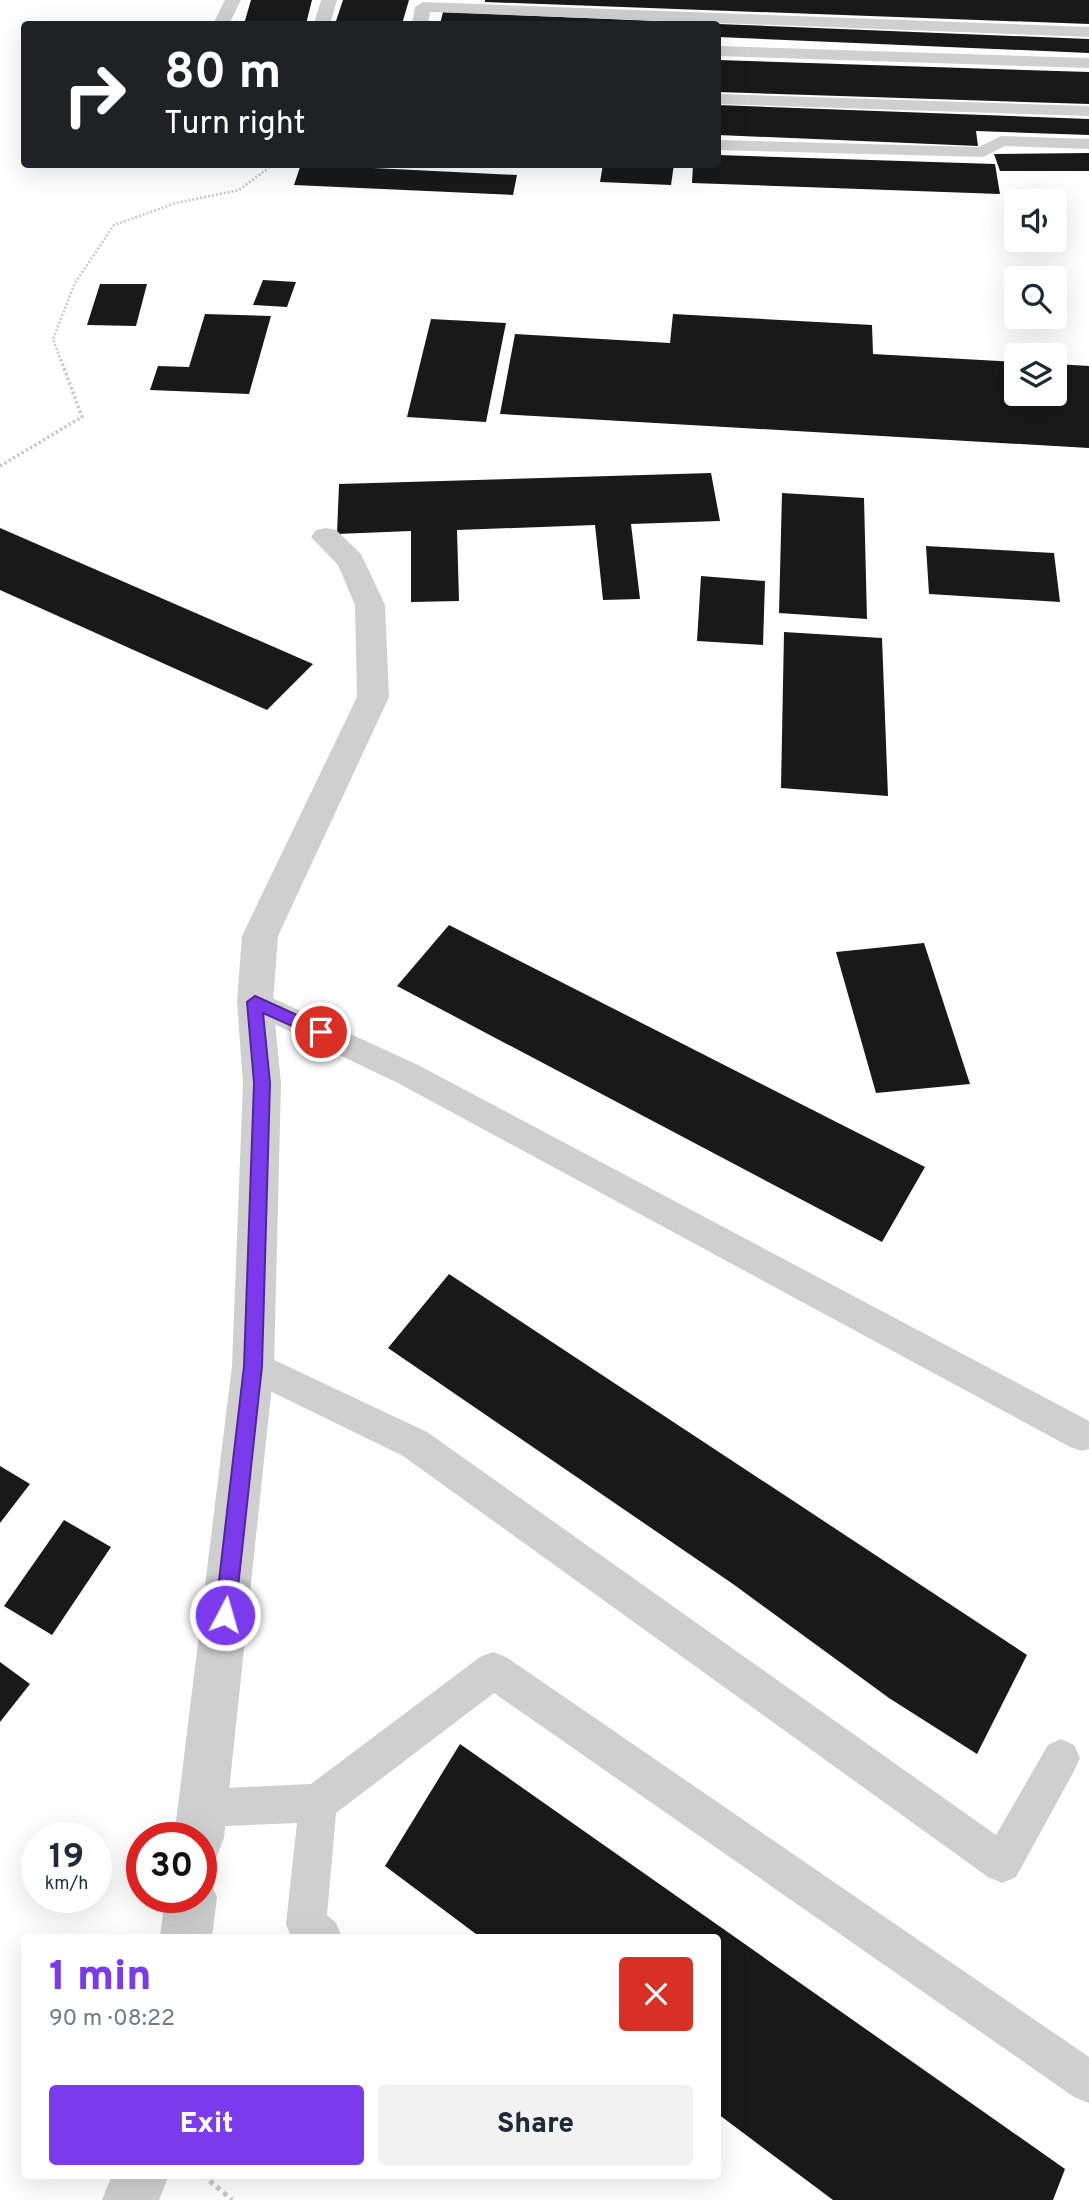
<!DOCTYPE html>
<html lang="en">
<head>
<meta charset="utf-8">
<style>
  :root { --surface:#fff; --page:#f2f2f3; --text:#1f2937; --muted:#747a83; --accent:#7c3aed }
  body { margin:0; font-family:Overpass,sans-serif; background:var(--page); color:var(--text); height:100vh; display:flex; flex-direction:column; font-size:26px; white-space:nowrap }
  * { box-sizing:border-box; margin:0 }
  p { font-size:23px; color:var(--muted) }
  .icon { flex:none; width:38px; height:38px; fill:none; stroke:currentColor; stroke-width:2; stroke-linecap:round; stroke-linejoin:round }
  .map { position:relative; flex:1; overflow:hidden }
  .panel { position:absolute; left:21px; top:1934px; width:700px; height:245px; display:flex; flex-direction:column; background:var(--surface); border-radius:7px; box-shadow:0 7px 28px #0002 }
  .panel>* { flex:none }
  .banner { position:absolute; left:21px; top:21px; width:700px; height:147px; border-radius:7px; box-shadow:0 7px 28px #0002; background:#202124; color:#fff; overflow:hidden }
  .buttons { position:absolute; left:1004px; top:189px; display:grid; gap:14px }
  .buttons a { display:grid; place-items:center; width:63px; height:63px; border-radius:7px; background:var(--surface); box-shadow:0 7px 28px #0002; font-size:35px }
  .speed { position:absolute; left:21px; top:1822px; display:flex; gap:14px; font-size:35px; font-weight:700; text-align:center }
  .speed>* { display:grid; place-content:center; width:91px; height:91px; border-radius:50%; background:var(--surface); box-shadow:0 7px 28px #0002; line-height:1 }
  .speed small { font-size:18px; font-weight:400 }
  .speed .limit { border:10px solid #d22; background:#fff; color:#111 }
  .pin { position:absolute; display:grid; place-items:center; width:60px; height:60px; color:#fff; margin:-30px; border:4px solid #fff; border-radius:50%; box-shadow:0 2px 7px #0007 }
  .me { position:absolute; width:77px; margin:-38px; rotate:6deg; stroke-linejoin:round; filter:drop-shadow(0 0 5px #0008) }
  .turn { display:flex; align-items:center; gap:24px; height:147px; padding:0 28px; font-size:32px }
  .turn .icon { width:91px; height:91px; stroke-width:2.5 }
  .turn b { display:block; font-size:49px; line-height:60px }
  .round { display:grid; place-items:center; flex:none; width:74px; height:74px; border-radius:7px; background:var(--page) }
  .headline { display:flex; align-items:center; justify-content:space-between; height:119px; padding:0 28px }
  h1 { font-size:42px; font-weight:800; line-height:52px; color:var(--accent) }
  .primary-button { display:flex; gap:14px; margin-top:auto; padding:14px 28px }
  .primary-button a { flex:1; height:80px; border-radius:7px; background:var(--accent); color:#fff; font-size:28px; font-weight:800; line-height:80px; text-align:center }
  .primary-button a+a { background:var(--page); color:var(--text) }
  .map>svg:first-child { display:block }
  .building { fill:#191919 }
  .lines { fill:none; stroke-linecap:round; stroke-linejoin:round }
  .path-far2 { stroke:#c9c9c9; stroke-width:2.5; stroke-dasharray:2 2; stroke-linecap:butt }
  .path-far1 { stroke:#c9c9c9; stroke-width:3.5; stroke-dasharray:2.5 2.5; stroke-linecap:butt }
  .path { stroke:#c9c9c9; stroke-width:5; stroke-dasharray:4.5 4.5; stroke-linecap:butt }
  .lane { fill:#cfcfcf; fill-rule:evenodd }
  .street { fill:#cfcfcf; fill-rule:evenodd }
  .route { fill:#7c3aed; stroke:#51269a; stroke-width:2 }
</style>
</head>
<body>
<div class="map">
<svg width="1089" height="2200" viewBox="0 0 1089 2200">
  <rect width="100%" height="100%" fill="#fff"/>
  <!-- building -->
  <path class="building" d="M251 0H312L306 24H244Z
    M343 0H409L402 24H335Z
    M485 0H1089V24L485 2Z
    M443 12 679 22V24H440Z
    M718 24 1089 39V53L718 37Z
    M718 60 1089 72V104L718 92Z
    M718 105 1089 119V135L976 131 978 146 718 135Z
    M1089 153V171H1000L994 154Z
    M718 155 995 164 1000 194 692 183 693 164H718Z
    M301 164H374L373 168 517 175 513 195 294 185Z
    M603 164H674L671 185 600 182Z
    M263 280 296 282 287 307 253 305Z
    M100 284H147L136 326 87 325Z
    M205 314 271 316 249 394 150 390 158 366 189 367Z
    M673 314 872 325 873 354 1017 362V394H1055V364L1089 366V448L500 414 515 334 670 343Z
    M431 319 506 323 486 422 407 417Z
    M711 473 720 521 631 524 640 599 603 600 595 525 457 530 459 601 411 602V531L337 534 339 484Z
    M782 493 864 498 867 619 779 613Z
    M0 528 313 664 267 710 0 590Z
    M926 546 1054 553 1060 602 929 594Z
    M701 576 765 581 763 645 697 641Z
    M784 632 882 638 888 796 781 788Z
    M449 925 925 1167 882 1242 397 986Z
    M924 943 970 1084 876 1093 836 952Z
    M449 1274 1027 1655 977 1754 889 1698 733 1584 388 1348Z
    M0 1466 30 1484 0 1523Z
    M64 1520 111 1547 52 1635 4 1606Z
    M0 1662 30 1684 0 1722Z
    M460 1744 1065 2169 1053 2200H833L718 2114V1937H480L385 1866Z"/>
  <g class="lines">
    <!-- path-far2 -->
    <path class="path-far2" d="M61 361 53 339 75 283 114 225 176 203 239 190 274 164"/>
    <!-- path-far1 -->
    <path class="path-far1" d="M0 466 82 417 61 360"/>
    <!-- path -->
    <path class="path" d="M203 2175 232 2200"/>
    <!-- lane -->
    <path class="lane" d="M225 0H241L229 24H213Z
      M321 0H337L330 24H314Z
      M423 2 1089 27V37L430 12 428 24H412L415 7Z
      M718 46 1089 58V68L718 56Z
      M718 94 1089 106V116L718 104Z
      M1001 136 1089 139V149L1005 146 983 157 718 150V140L979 147Z
      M255 990 418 1065 1089 1421V1449L1082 1451 1070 1447 398 1083 245 1010 241 1002 245 994Z
      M253 1350 427 1432 996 1835 1048 1745 1061 1739 1074 1745 1080 1758 1074 1771 1016 1877 1002 1883 988 1877 403 1456 241 1377 236 1366 241 1355Z
      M493 1652 506 1657 1089 2057V2103L1074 2097 494 1693 336 1813 327 1915 336 1923 342 1937H291L286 1924 297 1823 203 1827 189 1822 184 1808 189 1794 203 1789 311 1784 480 1657Z"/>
    <!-- street -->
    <path class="street" d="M326 528 336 530 361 554 385 605 389 697 278 936 273 1002 281 1083 274 1366 224 1838 217 1856 201 1862V1838H174L232 1366 243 1083 237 1002 242 936 357 697 355 605 338 565 311 537 316 530Z
      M201 1875 209 1879 217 1897 212 1937H160L165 1897H201Z
      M112 2175H169L159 2200H102Z"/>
  </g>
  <!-- route -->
  <path class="route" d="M255 996 326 1028 328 1032 321 1039 263 1013 270 1083 262 1366 235 1615 232 1622 225 1625 218 1622 215 1615 244 1366 254 1083 247 1002Z"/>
</svg>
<div class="buttons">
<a><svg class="icon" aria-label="sound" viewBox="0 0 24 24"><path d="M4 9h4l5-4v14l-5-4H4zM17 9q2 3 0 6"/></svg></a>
<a><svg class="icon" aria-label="search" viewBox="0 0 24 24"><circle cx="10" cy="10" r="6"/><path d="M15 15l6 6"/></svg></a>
<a><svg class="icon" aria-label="layers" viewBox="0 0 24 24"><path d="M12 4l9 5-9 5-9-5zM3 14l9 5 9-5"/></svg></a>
</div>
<div class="speed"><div>19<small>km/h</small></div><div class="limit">30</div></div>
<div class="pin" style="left:321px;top:1032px;background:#d93025"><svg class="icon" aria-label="arrive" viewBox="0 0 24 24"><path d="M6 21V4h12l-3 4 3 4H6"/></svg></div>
<svg class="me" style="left:225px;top:1615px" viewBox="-20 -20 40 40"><circle r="17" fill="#7c3aed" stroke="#fff" stroke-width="3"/><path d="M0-11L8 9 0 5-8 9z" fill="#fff"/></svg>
<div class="banner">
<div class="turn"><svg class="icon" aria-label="right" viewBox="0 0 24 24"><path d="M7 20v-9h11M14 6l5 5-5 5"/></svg><div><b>80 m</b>Turn right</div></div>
</div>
<section class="panel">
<div class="headline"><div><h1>1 min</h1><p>90 m · 08:22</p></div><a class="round" style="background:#d93025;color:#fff"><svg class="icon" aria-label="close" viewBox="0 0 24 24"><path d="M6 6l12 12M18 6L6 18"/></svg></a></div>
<div class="primary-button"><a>Exit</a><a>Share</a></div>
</section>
</div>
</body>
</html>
